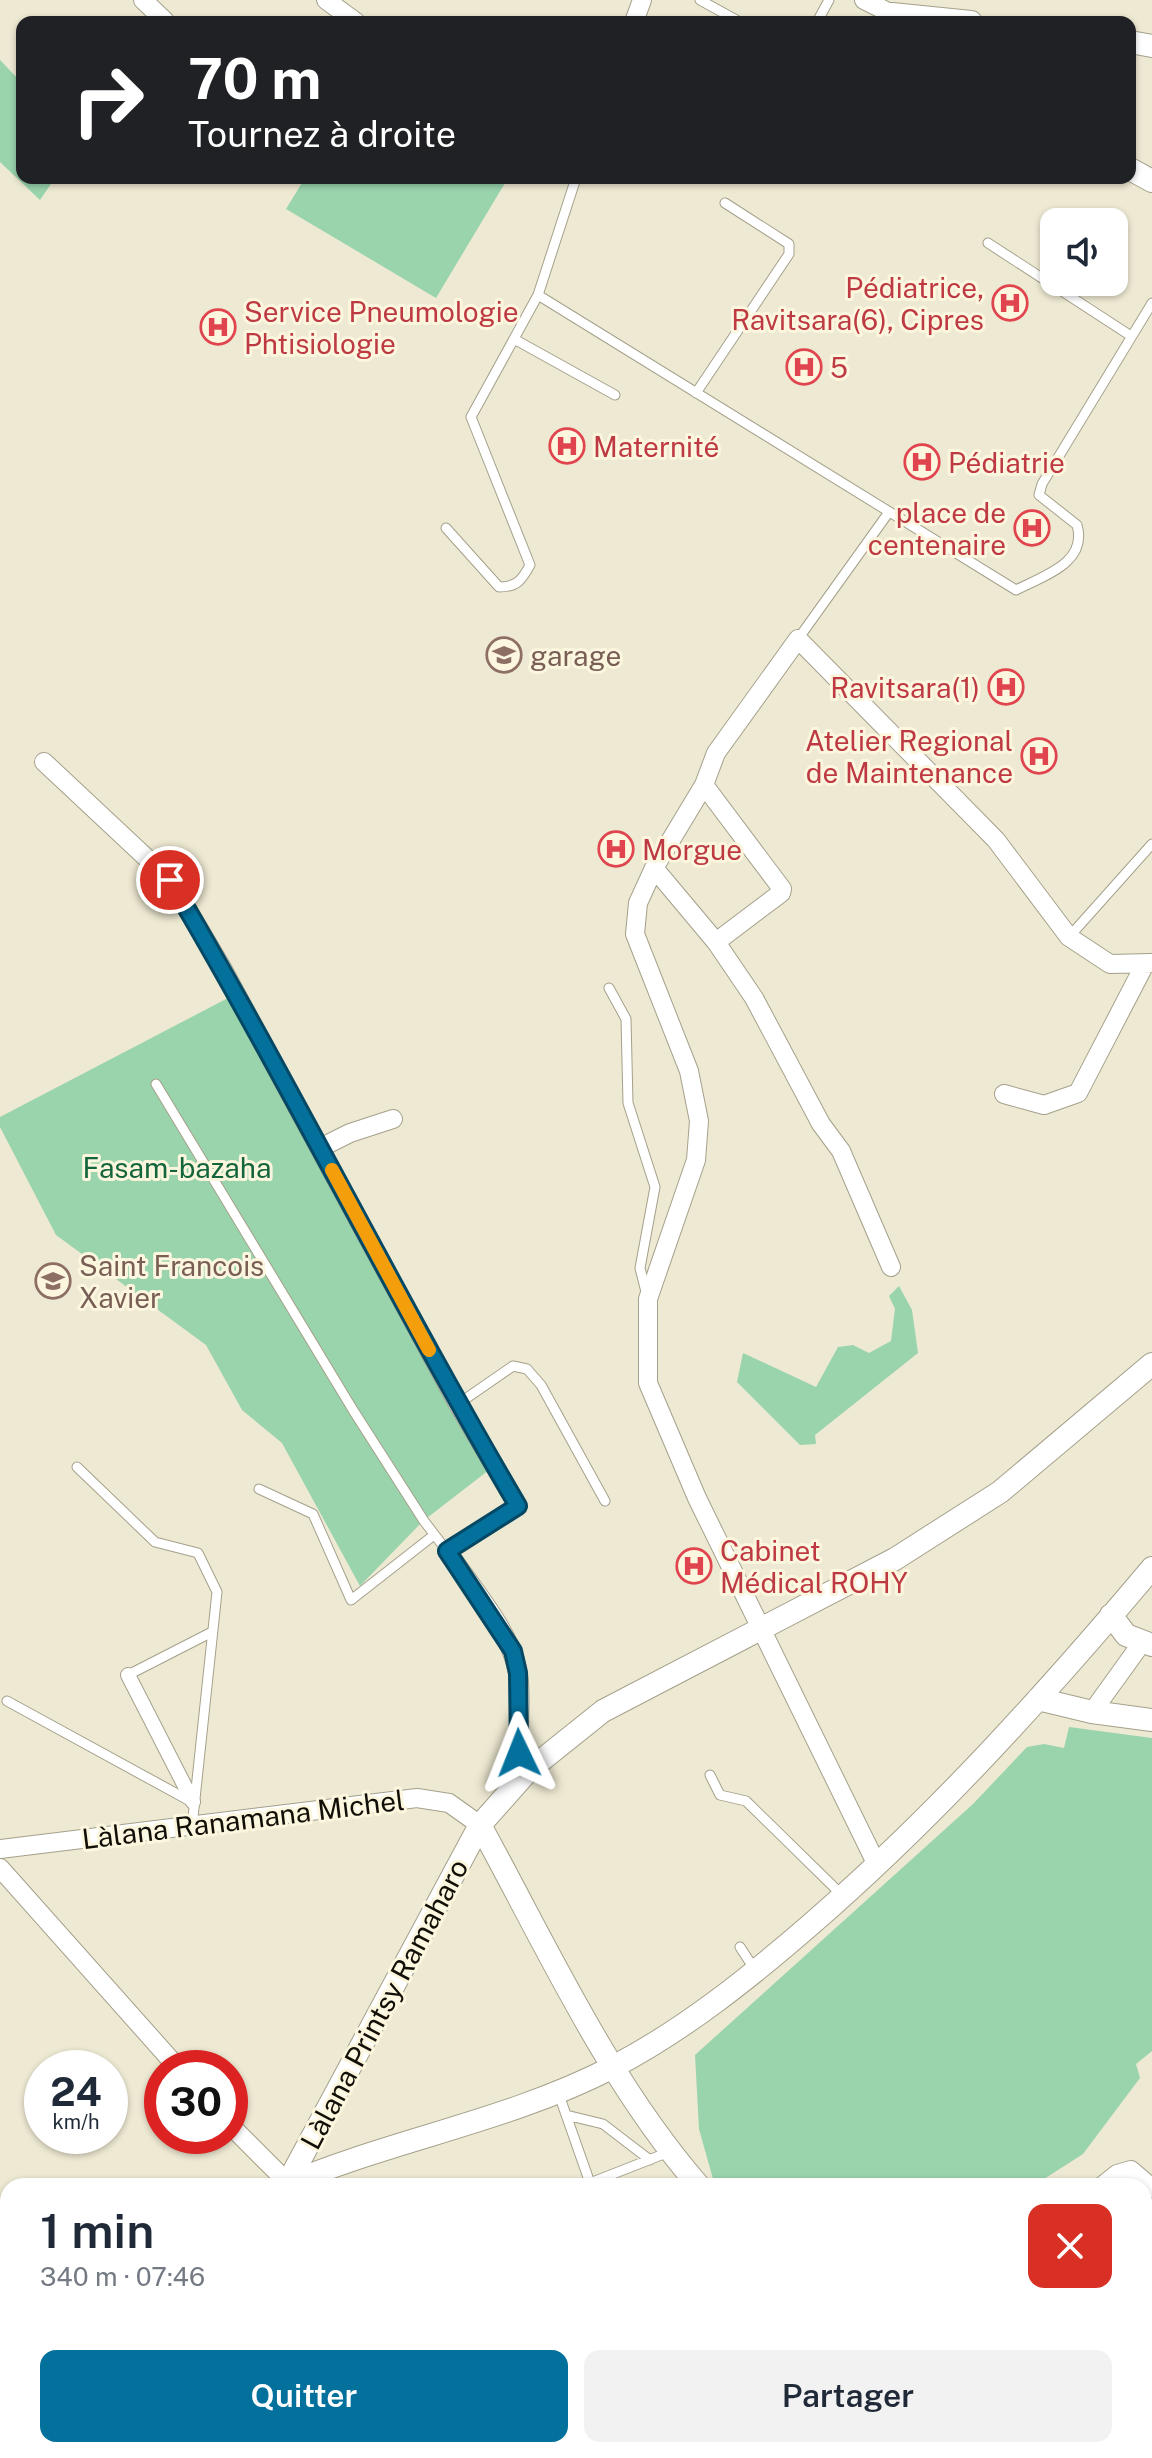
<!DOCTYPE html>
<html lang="fr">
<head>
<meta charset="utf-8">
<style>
  :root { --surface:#fff; --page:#f2f2f3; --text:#1f2937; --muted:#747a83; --accent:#04719d }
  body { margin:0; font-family:"Public Sans",sans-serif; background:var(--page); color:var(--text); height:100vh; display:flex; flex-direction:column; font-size:30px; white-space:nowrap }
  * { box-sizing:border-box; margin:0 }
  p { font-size:26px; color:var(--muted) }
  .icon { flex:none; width:44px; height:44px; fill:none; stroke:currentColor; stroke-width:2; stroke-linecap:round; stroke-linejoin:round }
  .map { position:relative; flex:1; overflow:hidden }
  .side { position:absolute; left:0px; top:2178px; width:1152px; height:280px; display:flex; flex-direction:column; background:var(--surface); border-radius:24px 24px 0 0; box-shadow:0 2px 6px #0004 }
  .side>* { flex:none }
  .top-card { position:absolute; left:16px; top:16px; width:1120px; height:168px; border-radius:16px; box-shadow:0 2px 6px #0004; background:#202124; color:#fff; overflow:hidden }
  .fabs { position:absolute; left:1040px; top:208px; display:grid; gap:16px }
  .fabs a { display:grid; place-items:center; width:88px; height:88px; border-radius:16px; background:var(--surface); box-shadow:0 2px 6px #0004; font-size:40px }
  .speed { position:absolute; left:24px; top:2050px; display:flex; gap:16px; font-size:40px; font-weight:700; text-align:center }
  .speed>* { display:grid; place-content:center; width:104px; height:104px; border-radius:50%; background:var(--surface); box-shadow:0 2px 6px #0004; line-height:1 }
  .speed small { font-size:20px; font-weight:400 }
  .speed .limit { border:12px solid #d22; background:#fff; color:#111 }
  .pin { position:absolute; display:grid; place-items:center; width:68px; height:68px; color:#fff; margin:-34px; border:4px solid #fff; border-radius:50%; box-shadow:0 2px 8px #0007 }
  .me { position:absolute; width:88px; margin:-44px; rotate:358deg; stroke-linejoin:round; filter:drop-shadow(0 0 6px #0008) }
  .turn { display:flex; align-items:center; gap:28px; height:168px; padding:0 40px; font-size:36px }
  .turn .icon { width:104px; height:104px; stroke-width:2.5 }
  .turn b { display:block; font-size:56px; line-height:68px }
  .round { display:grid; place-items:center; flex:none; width:84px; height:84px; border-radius:16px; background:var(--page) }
  .overview { display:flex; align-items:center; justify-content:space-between; height:136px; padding:0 40px }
  h1 { font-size:48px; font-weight:600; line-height:60px }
  .button { display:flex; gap:16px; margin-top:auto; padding:16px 40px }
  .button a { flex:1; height:92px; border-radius:16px; background:var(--accent); color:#fff; font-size:32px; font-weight:600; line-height:92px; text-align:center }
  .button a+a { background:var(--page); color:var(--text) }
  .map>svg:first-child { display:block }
  .green { fill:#99d4ad }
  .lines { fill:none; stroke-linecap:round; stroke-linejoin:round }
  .service-casing { stroke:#a5a08b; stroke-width:11 }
  .pedestrian-casing { stroke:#a5a08b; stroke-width:16 }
  .minor-casing { stroke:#a5a08b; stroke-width:20 }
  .tertiary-casing { stroke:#a5a08b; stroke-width:24 }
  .service { stroke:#fff; stroke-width:9 }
  .pedestrian { stroke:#fff; stroke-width:14 }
  .minor { stroke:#fff; stroke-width:18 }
  .tertiary { stroke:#fff; stroke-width:22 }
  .route-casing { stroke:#034966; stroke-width:20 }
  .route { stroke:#04719d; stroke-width:14 }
  .slow { stroke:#f59e0b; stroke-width:14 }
  .labels { text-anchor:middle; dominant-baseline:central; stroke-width:6; stroke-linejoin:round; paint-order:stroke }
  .health-label { font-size:28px; fill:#be3a42; stroke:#fcf6df; text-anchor:start }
  .education-label { font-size:28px; fill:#785e54; stroke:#fcf6df; text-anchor:start }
  .park-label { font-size:28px; fill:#13653c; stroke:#fcf6df }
  .street-label { font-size:28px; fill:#110f07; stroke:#fcf6df }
</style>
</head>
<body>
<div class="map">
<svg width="1152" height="2458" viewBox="0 0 1152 2458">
  <rect width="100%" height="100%" fill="#eee9d2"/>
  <!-- green -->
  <path class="green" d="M0 60 22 83V178H55L40 200 0 162Z
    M305 178H496L505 183 436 298 286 209Z
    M228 998 489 1470 423 1521 360 1586 282 1443 242 1410 206 1345 56 1235 0 1127V1117Z
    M899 1286 912 1310 918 1353 815 1435 816 1444 800 1445 737 1382 743 1353 816 1387 838 1347 853 1345 869 1353 891 1341 895 1309 889 1296Z
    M1069 1727 1152 1738V2051L1136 2064 1140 2078 1083 2154 1033 2186H715L699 2129 695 2055 973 1804 1027 1747 1044 1744 1064 1748Z"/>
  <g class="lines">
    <defs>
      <path id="service" d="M700 0 740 22
        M817 22 829 0
        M988 243 1131 336
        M538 295 1016 590C1043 576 1088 563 1077 525L1039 495 1042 484 1152 303
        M514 339 615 395
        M696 393 789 254V244L725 203
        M446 528 499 587C517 587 522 580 530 565L471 417 538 295 576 178
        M798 639 889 512
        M1069 937 1152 844
        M609 988 626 1019 628 1103 655 1187 640 1268 647 1296
        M156 1084 353 1410 424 1521 447 1551
        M458 1404 513 1366 527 1369 541 1385 605 1501
        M77 1467 155 1542 198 1553 217 1592 192 1827
        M259 1489 313 1514 351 1600 434 1535
        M128 1675 212 1632
        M7 1701 190 1801
        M710 1775 720 1795 746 1801 843 1896
        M740 1947 755 1970
        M558 2092 590 2183 669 2152
        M566 2115 603 2124 650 2160"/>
      <path id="pedestrian" d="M128 1675 193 1802"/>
      <path id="minor" d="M143 0 165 21
        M326 0 356 22
        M864 0 892 14
        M634 22 642 0
        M44 762 170 880 222 968 458 1404 518 1506 447 1551C469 1584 509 1630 517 1668 525 1703 511 1737 528 1771
        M704 785 782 889 781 893 716 942
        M654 868 716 942 754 998 821 1124 841 1151 891 1267
        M1004 1094 1044 1105 1078 1093 1145 964
        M320 1148 350 1133 393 1119
        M1092 1712 1141 1644
        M0 1849 417 1798 449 1803 480 1825
        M877 1865 697 1498 648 1383V1299L696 1160 699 1121 689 1071 635 934 638 903 654 868 704 785 716 753 798 639 996 840 1069 937 1110 964 1152 963
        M0 1868 178 2068
        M230 2125 288 2183
        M1102 2186 1117 2174 1131 2170 1152 2188"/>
      <path id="tertiary" d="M892 14 971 22
        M1130 42 1152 46
        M1130 169 1152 181
        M1111 1615 1126 1635 1152 1645
        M1038 1699 1092 1712 1152 1720
        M480 1825C547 1947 607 2080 699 2186
        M283 2186C390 2140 509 2121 613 2067 684 2030 749 1978 809 1926 934 1818 1046 1694 1152 1568
        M286 2186 480 1825 528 1771 603 1711 895 1559 1000 1492 1152 1364
        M0 2300 8 2297
        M1134 2450 1139 2458
        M20 2458 28 2450"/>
    </defs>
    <!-- service casing -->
    <use href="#service" class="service-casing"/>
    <!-- pedestrian casing -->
    <use href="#pedestrian" class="pedestrian-casing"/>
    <!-- minor casing -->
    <use href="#minor" class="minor-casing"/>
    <!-- tertiary casing -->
    <use href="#tertiary" class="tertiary-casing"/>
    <!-- service -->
    <use href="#service" class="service"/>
    <!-- pedestrian -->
    <use href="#pedestrian" class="pedestrian"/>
    <!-- minor -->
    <use href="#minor" class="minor"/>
    <!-- tertiary -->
    <use href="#tertiary" class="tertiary"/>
  </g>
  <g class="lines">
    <defs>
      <path id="route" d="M170 880C291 1085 397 1300 518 1506L447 1551 513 1651 518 1673 519 1753"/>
    </defs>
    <!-- route casing -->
    <use href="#route" class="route-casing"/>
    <!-- route -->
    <use href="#route" class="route"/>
    <!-- slow -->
    <path class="slow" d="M332 1170 429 1350"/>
  </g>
  <!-- icons -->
  <defs>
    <symbol id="hospital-ring" viewBox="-11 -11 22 22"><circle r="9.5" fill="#fcf6df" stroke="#e0444e" stroke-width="1.5"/><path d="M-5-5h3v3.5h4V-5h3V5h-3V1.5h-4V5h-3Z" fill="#e0444e"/></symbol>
    <symbol id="university-ring" viewBox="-11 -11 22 22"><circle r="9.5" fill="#fcf6df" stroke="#8d6e63" stroke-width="1.5"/><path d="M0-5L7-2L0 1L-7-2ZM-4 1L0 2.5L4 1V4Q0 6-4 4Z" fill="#8d6e63"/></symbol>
  </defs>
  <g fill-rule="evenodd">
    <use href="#hospital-ring" x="990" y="283" width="40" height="40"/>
    <use href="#hospital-ring" x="198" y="307" width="40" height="40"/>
    <use href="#hospital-ring" x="784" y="347" width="40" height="40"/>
    <use href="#hospital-ring" x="547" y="426" width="40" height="40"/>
    <use href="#hospital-ring" x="902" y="442" width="40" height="40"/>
    <use href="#hospital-ring" x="1012" y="508" width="40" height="40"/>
    <use href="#university-ring" x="484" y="635" width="40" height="40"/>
    <use href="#hospital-ring" x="986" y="667" width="40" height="40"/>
    <use href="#hospital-ring" x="1019" y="736" width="40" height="40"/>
    <use href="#hospital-ring" x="596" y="829" width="40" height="40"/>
    <use href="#university-ring" x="33" y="1261" width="40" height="40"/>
    <use href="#hospital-ring" x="674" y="1546" width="40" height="40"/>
  </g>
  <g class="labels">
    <!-- health labels -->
    <g class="health-label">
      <text x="984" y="287" text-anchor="end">Pédiatrice,<tspan x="984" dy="32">Ravitsara(6), Cipres</tspan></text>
      <text x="244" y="311">Service Pneumologie<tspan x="244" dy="32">Phtisiologie</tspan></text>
      <text x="830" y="367">5</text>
      <text x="593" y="446">Maternité</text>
      <text x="948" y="462">Pédiatrie</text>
      <text x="1006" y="512" text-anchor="end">place de<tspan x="1006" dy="32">centenaire</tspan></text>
      <text x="980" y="687" text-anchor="end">Ravitsara(1)</text>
      <text x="1013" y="740" text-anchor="end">Atelier Regional<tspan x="1013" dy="32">de Maintenance</tspan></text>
      <text x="642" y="849">Morgue</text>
      <text x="720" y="1550">Cabinet<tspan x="720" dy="32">Médical ROHY</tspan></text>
    </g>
    <!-- education labels -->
    <g class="education-label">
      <text x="530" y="655">garage</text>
      <text x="79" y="1265">Saint Francois<tspan x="79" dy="32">Xavier</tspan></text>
    </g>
    <!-- park labels -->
    <g class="park-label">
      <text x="177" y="1167">Fasam-bazaha</text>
    </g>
    <!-- street labels -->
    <g class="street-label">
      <text transform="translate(243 1819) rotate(-7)">Làlana Ranamana Michel</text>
      <text transform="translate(384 2004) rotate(-62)">Làlana Printsy Ramaharo</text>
    </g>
  </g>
</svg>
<div class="fabs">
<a><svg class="icon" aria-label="sound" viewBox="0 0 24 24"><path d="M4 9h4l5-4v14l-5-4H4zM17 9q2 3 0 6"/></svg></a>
</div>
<div class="speed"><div>24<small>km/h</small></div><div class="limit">30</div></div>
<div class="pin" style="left:170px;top:880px;background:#d93025"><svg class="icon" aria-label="arrive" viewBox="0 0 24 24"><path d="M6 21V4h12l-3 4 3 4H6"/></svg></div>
<svg class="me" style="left:519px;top:1753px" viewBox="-20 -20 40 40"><path d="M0-17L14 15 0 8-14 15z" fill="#04719d" stroke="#fff" stroke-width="4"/></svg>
<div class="top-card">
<div class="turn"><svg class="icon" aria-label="right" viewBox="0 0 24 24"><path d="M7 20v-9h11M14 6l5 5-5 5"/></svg><div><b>70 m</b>Tournez à droite</div></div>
</div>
<section class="side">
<div class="overview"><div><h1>1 min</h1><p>340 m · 07:46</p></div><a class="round" style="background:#d93025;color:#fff"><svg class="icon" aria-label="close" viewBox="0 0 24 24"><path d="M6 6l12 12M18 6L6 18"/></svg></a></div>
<div class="button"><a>Quitter</a><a>Partager</a></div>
</section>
</div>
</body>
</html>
